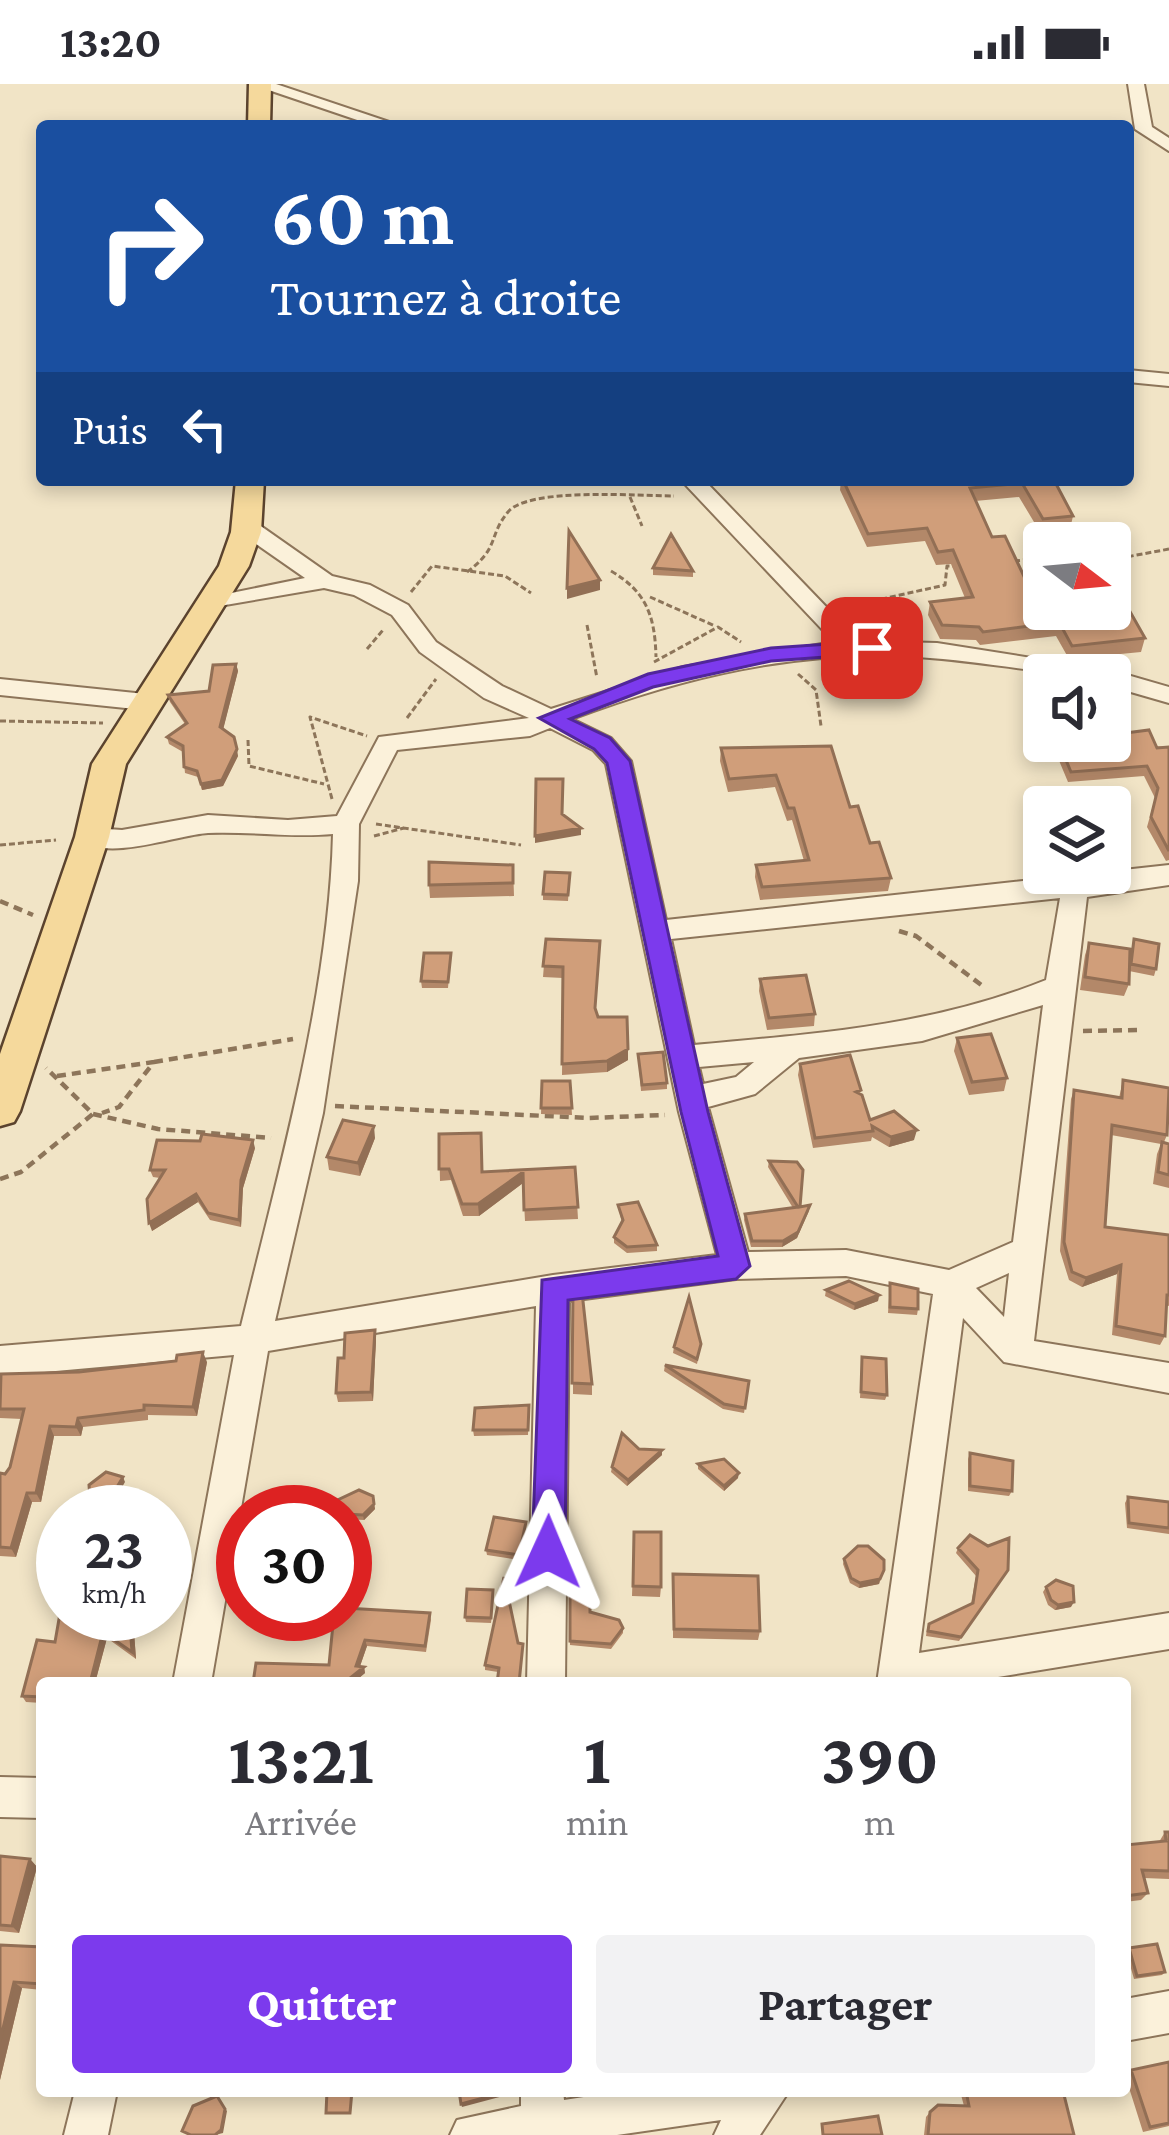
<!DOCTYPE html>
<html lang="fr">
<head>
<meta charset="utf-8">
<style>
  :root { --surface:#fff; --page:#f2f2f3; --text:#2b2b33; --muted:#7c7c81; --accent:#7c3aed }
  body { margin:0; font-family:"Crimson Pro",serif; background:var(--page); color:var(--text); height:100vh; display:flex; flex-direction:column; font-size:45px; white-space:nowrap }
  * { box-sizing:border-box; margin:0 }
  p { font-size:39px; color:var(--muted) }
  .icon { flex:none; width:66px; height:66px; fill:none; stroke:currentColor; stroke-width:2; stroke-linecap:round; stroke-linejoin:round }
  .map { position:relative; flex:1; overflow:hidden }
  .details { position:absolute; left:36px; top:1593px; width:1095px; height:420px; display:flex; flex-direction:column; background:var(--surface); border-radius:12px; box-shadow:0 6px 18px #0003 }
  .details>* { flex:none }
  .banner { position:absolute; left:36px; top:36px; width:1098px; height:366px; border-radius:12px; box-shadow:0 6px 18px #0003; background:#1a4fa0; color:#fff; overflow:hidden }
  .needle { width:78px; rotate:106deg }
  .tools { position:absolute; left:1023px; top:438px; display:grid; gap:24px }
  .tools a { display:grid; place-items:center; width:108px; height:108px; border-radius:12px; background:var(--surface); box-shadow:0 6px 18px #0003; font-size:60px }
  .speed { position:absolute; left:36px; top:1401px; display:flex; gap:24px; font-size:60px; font-weight:700; text-align:center }
  .speed>* { display:grid; place-content:center; width:156px; height:156px; border-radius:50%; background:var(--surface); box-shadow:0 6px 18px #0003; line-height:1 }
  .speed small { font-size:30px; font-weight:400 }
  .speed .limit { border:18px solid #d22; background:#fff; color:#111 }
  .pin { position:absolute; display:grid; place-items:center; width:102px; height:102px; color:#fff; margin:-51px; border-radius:24px; box-shadow:0 6px 18px #0006 }
  .me { position:absolute; width:132px; margin:-66px; rotate:1deg; stroke-linejoin:round; filter:drop-shadow(0 0 9px #0008) }
  .turn { display:flex; align-items:center; gap:42px; height:252px; padding:0 36px; font-size:54px }
  .turn .icon { width:156px; height:156px; stroke-width:2.5 }
  .turn b { display:block; font-size:84px; line-height:102px }
  .then { display:flex; align-items:center; height:114px; padding:0 36px; background:#0003; gap:24px; font-size:45px }
  .eta { display:flex; justify-content:space-evenly; align-items:center; height:204px; text-align:center }
  .eta b { font-size:72px; font-weight:700; line-height:84px }
  .button { display:flex; gap:24px; margin-top:auto; padding:24px 36px }
  .button a { flex:1; height:138px; border-radius:12px; background:var(--accent); color:#fff; font-size:48px; font-weight:700; line-height:138px; text-align:center }
  .button a+a { background:var(--page); color:var(--text) }
  .status { display:flex; justify-content:space-between; align-items:center; height:84px; padding:0 60px; background:var(--surface); direction:ltr }
  .status svg { height:33px; fill:currentColor }
  .map>svg:first-child { display:block }
  .lines { fill:none; stroke-linecap:round; stroke-linejoin:round }
  .minor-casing { stroke:#8d755a; stroke-width:4 }
  .major-casing { stroke:#5b432e; stroke-width:5 }
  .path-far1 { stroke:#8d755a; stroke-width:3; stroke-dasharray:6 3; stroke-linecap:butt }
  .path { stroke:#8d755a; stroke-width:4.5; stroke-dasharray:9 6; stroke-linecap:butt }
  .minor { fill:#fbf1da; fill-rule:evenodd }
  .major { fill:#f5d99c; fill-rule:evenodd }
  .wall { fill:#b38869 }
  .shaded-wall { fill:#926f55 }
  .building { fill:#d09e7a; stroke:#926f55; stroke-width:3 }
  .route { fill:#7c3aed; stroke:#51269a; stroke-width:3 }
</style>
</head>
<body>
<div class="status"><b>13:20</b><svg viewBox="0 0 49 12"><path d="M0 12V9h3v3zM5 12V6h3v6zM10 12V3h3v9zM15 12V0h3v12zM26 1h20v11H26zM47 4h2v5h-2z"/></svg></div>
<div class="map">
<svg width="1169" height="2051" viewBox="0 0 1169 2051">
  <rect width="100%" height="100%" fill="#f1e4c6"/>
  <g class="lines">
    <defs>
      <path id="minor" d="M251 0H276L401 42H375Z
        M1128 0H1144L1152 43 1169 54V67L1135 45Z
        M1128 286 1169 290V302L1128 298Z
        M681 396H704L859 557 937 559 1088 583 1100 591 1110 586 1169 603V619L1110 602V591C1041 591 984 577 917 573 798 565 682 593 572 635L611 654 631 677 666 836 1169 781V801L1087 813 1034 1257 1169 1279V1309L1004 1278 963 1234 919 1569 1169 1529V1565L961 1599H877L933 1210 846 1192 736 1195 569 1217 565 1599H527L536 1222 268 1267 211 1599H173L234 1271 0 1292V1262L241 1242C279 1085 329 911 333 750 291 754 250 747 208 749 176 751 101 780 79 753L92 744 122 746 208 731 288 736 337 732 379 653 529 634 484 614 420 568 392 531 354 511 324 504 202 525V515L305 494 239 448V438H255L332 492 370 501 408 521 436 558 502 602 551 625 683 583 834 558ZM550 644 593 666 606 680 679 1028 717 1171 553 1191 275 1237 323 1029 358 797 359 740 397 666 530 652ZM1060 814 1046 896C933 942 814 950 694 961L671 855ZM1043 921 1013 1158 949 1186 846 1166 748 1168 708 1023 755 1010 799 974 922 957ZM754 978 736 993 703 1000 699 983ZM1009 1189 1004 1233 976 1204Z
        M0 595 145 610 157 618 145 626 0 611Z
        M0 1693 42 1694V1734L0 1733Z
        M1169 1907V1949L1125 1957V1915Z
        M75 2007H117L108 2051H64Z
        M521 2007H563L564 2016 623 2007H789L760 2051H714L721 2036 617 2051H450L457 2036 521 2022Z"/>
      <path id="major" d="M249 0H271L270 42H248Z
        M236 396H264L261 448 249 482 126 680 109 753 20 1027 14 1038 0 1042V970L75 753 92 680 219 482 231 448Z"/>
    </defs>
    <!-- minor casing -->
    <use href="#minor" class="minor-casing"/>
    <!-- major casing -->
    <use href="#major" class="major-casing"/>
    <!-- path-far1 -->
    <path class="path-far1" d="M630 413 642 442
      M1110 476 1169 465
      M1014 477 1044 474
      M611 487C647 508 655 533 656 573
      M467 488C500 464 488 452 508 428 528 403 641 412 674 412
      M411 508 432 482 505 492 531 509
      M650 513 715 542
      M846 523 945 501 947 482H955
      M587 541 597 594
      M367 565 383 546
      M654 578 718 543 741 558
      M798 590 816 606 821 642
      M407 634 436 595
      M0 637 103 639
      M248 656 249 682 324 700
      M332 715 310 633 367 652
      M376 740 521 761
      M374 752 404 744
      M0 761 56 756"/>
    <!-- path -->
    <path class="path" d="M0 817 33 831
      M899 847 916 852 984 903
      M1083 947 1138 946
      M154 978 293 955
      M57 992 154 978 119 1023 102 1029
      M335 1022 589 1034 665 1031
      M93 1030 158 1045 271 1054
      M0 1095 21 1088 93 1030 46 984"/>
    <!-- minor -->
    <use href="#minor" class="minor"/>
    <!-- major -->
    <use href="#major" class="major"/>
  </g>
  <!-- wall -->
  <path class="wall" d="M841 396H1054L1073 432 1070 445 1040 448 1019 413 975 417 992 453 1029 503 1063 530 1145 554 1141 568 1069 575 1056 552 980 561 976 556 940 555 928 531 930 518 965 514 951 480 936 481 925 457 867 463 840 406Z
    M653 484 693 487V493L653 491Z
    M236 580 238 587 223 645 238 672 223 702 202 706 198 693 185 689 183 668 169 660 167 653 185 640 170 618 168 611 209 607Z
    M1058 657 1169 663V776L1166 777 1147 743 1155 714 1144 692 1068 698 1055 667Z
    M721 664 850 723 891 794 888 807 760 816 755 793 756 781 804 777 792 736 787 737 775 703 728 708 720 677Z
    M513 781 514 812 430 814 429 801Z
    M570 789 568 817 543 816V810Z
    M546 855 628 976 607 988 562 991 563 894 543 893Z
    M1134 855 1156 885 1154 892 1129 887V900L1124 912 1080 906 1085 871 1089 859 1129 880Z
    M451 869 448 904H422L421 897Z
    M760 895 815 930 814 942 767 946 759 907Z
    M957 954 1007 994 1004 1007 969 1011 954 967Z
    M638 970 667 999V1005L641 1007Z
    M800 980 861 1006 860 1010 870 1036 914 1056 889 1063 872 1053 871 1057 813 1064 798 991Z
    M1123 996 1167 1051 1164 1058 1169 1060V1104L1153 1100 1157 1070 1161 1060 1111 1051 1105 1143 1169 1151V1222L1166 1221 1165 1252 1160 1261 1112 1251 1117 1190 1082 1203 1069 1196 1060 1167 1071 1015 1074 1006 1119 1014Z
    M542 997H570L572 1031 541 1030Z
    M439 1050 483 1088 575 1083 578 1135 525 1137 523 1099 479 1132H463L451 1096 440 1097Z
    M375 1054 360 1092 329 1086 327 1073Z
    M255 1064 243 1104 241 1143 210 1136 198 1118 152 1147 160 1094 153 1093 150 1086Z
    M769 1077 800 1123 809 1127 797 1154 782 1163H751L744 1136 745 1130 793 1124 768 1083Z
    M618 1121 657 1161V1167L627 1169 614 1159V1153L622 1139Z
    M890 1199 918 1225 917 1231 888 1229Z
    M826 1206 879 1211 878 1217 854 1226 825 1212Z
    M573 1209 592 1300V1311L573 1310Z
    M376 1255 373 1317 338 1318 336 1309 344 1274Z
    M701 1260 697 1280 673 1269 674 1263Z
    M862 1273 887 1311 885 1316 860 1314Z
    M207 1278 197 1332 148 1331V1336L83 1343 81 1352H54L41 1418H32L16 1473 0 1472V1389L5 1390 10 1383 22 1335 0 1334V1294Z
    M665 1281 749 1297 744 1329 723 1325 664 1287Z
    M529 1321 528 1351 474 1352 473 1346Z
    M639 1365 662 1371 627 1402 611 1388 612 1383Z
    M970 1369 1012 1407 1009 1412 968 1407V1375Z
    M698 1380 738 1394 724 1407 698 1385Z
    M373 1412 375 1425 364 1436 345 1435V1428Z
    M1128 1413 1169 1418V1450L1127 1444 1125 1419Z
    M526 1443 519 1476 487 1471 486 1466Z
    M634 1448 661 1503 660 1513 632 1512Z
    M958 1464 1008 1486 959 1557 926 1552 927 1545 971 1520 976 1492 956 1469Z
    M844 1475 884 1486 879 1500 859 1504 850 1499 843 1480Z
    M673 1490 760 1547 758 1556 673 1554Z
    M504 1493 498 1588 485 1586V1581Z
    M1046 1503 1071 1523 1055 1526 1048 1521 1043 1508Z
    M494 1511 491 1539 466 1538 465 1533Z
    M570 1511 590 1528 623 1544V1549L611 1565 570 1561Z
    M430 1529 431 1536 426 1568 367 1562 360 1582 364 1583 365 1589 353 1599H253L329 1581 334 1530Z
    M142 1542 134 1548 136 1575 107 1554 95 1599H42V1619L26 1618 22 1612 55 1558Z
    M1165 1748H1169V1795L1144 1794 1148 1809 1141 1816 1125 1818V1761L1159 1758Z
    M0 1772 30 1775 37 1783 19 1849 0 1847Z
    M0 1861 42 1863V1906L22 1904 0 1996Z
    M1129 1864 1165 1888 1162 1891 1134 1895 1126 1867Z
    M1169 1978V2042L1143 2048 1125 1991 1131 1986Z
    M960 2007H1063L1074 2051H924L926 2033 930 2028 964 2022Z"/>
  <!-- shaded-wall -->
  <path class="shaded-wall" d="M600 496V506L567 515V504Z
    M236 580 238 587 222 650 220 643Z
    M237 665 238 672 223 702 202 706 201 700Z
    M581 744V751L535 759V752Z
    M628 965V976L607 988V977Z
    M374 1042 375 1054 360 1092 358 1079Z
    M917 1046 914 1056 889 1063 891 1053Z
    M253 1056 255 1064 243 1104 241 1143 239 1136 241 1096Z
    M523 1088V1099L479 1132 478 1120Z
    M196 1110 198 1118 152 1147 149 1139Z
    M810 1121 797 1154 782 1163 783 1157Z
    M1121 1181 1117 1190 1082 1203 1086 1194Z
    M879 1211 878 1217 854 1226 855 1220Z
    M375 1246 376 1255 373 1317 371 1308Z
    M203 1268 207 1278 197 1332 193 1323Z
    M78 1334 83 1343 81 1352 76 1343Z
    M50 1342 54 1352 41 1418 36 1409Z
    M662 1366V1371L627 1402 628 1396Z
    M739 1389 738 1394 724 1407V1402Z
    M123 1393 125 1398 108 1428H102Z
    M27 1409 32 1418 16 1473 11 1464Z
    M374 1420 375 1425 364 1436 363 1431Z
    M880 1495 879 1500 859 1504 860 1499Z
    M1074 1518 1071 1523 1055 1526 1058 1521Z
    M138 1536 142 1542 134 1548 136 1575 132 1568 130 1541Z
    M103 1548 107 1554 95 1599H90Z
    M365 1556 367 1562 358 1588 364 1583 365 1589 353 1599H344L356 1582Z
    M30 1775 37 1783 19 1849 12 1842Z
    M14 1898 22 1904 0 1996V1957Z
    M506 2008 507 2011 462 2023 461 2020Z
    M225 2025 227 2027 223 2049 215 2051Z"/>
  <!-- building -->
  <path class="building" d="M843 396H1054L1073 432 1043 435 1022 399 970 404 992 453 1005 452 1029 503 1044 501V525H1061L1063 530 1128 524 1145 554 1072 562 1059 538 983 548 979 543 942 541 930 518 973 513 953 466 938 468 927 444 868 450Z
    M569 447 600 496 567 504Z
    M671 450 693 487 653 484Z
    M236 580 220 643 234 653 237 665 222 696 201 700 197 687 184 683 183 662 167 653 187 639 168 611 209 607 213 581Z
    M1149 646 1157 664 1169 663V767L1151 733 1158 704 1147 682 1071 688 1058 657H1110V651Z
    M831 662 850 723 858 722 870 759 879 758 891 794 762 803 756 781 809 776 794 724H788L776 691 729 695 721 664Z
    M536 695H563L562 730 581 744 535 752Z
    M429 778 513 781V799L429 801Z
    M545 788 570 789 568 811 543 810Z
    M546 855 600 857 595 924 598 933H627L628 965 607 977 562 980 563 883 543 882Z
    M1134 855 1159 860 1156 885 1131 880Z
    M1089 859 1130 865 1129 900 1085 893Z
    M424 869H451L448 898 421 897Z
    M806 891 815 930 769 934 760 895Z
    M991 950 1007 994 972 998 957 954Z
    M663 968 667 999 642 1001 638 970Z
    M850 971 861 1006 856 1008 862 1011 870 1036 894 1027 917 1046 891 1053 872 1042 873 1047 815 1054 800 980Z
    M1123 996 1169 1004 1167 1051 1112 1041 1105 1143 1169 1151V1211H1167L1165 1252 1116 1242 1121 1181 1086 1194 1072 1188 1064 1158 1074 1006 1122 1014Z
    M542 997H570L572 1024H541Z
    M343 1036 374 1042 358 1079 327 1073Z
    M481 1049 482 1088 575 1083 578 1123 524 1126 523 1088 478 1120H462L449 1085H439V1050Z
    M202 1050 253 1056 241 1096 239 1136 208 1129 196 1110 149 1139 147 1115 165 1086H150L157 1056 200 1057Z
    M1162 1058 1169 1060V1091L1158 1088Z
    M769 1077 797 1078 803 1086 800 1123 810 1121 798 1148 783 1157H752L745 1130 798 1123Z
    M638 1118 657 1161 627 1163 614 1153 623 1136 618 1121Z
    M849 1197 879 1211 855 1220 826 1206Z
    M890 1199 918 1205V1225L890 1223Z
    M582 1208 592 1300 572 1299 573 1209Z
    M689 1213 701 1260 697 1275 674 1263Z
    M375 1246 371 1308 336 1309 338 1274H344L345 1249Z
    M203 1268 193 1323 144 1321V1326L78 1334 76 1343 50 1342 36 1409H27L11 1464 0 1463V1389L5 1390 10 1383 24 1325H0L1 1290 79 1288 176 1277 177 1271Z
    M862 1273 886 1275 887 1311 861 1308Z
    M665 1281 749 1297 745 1324 724 1320Z
    M529 1321 528 1346H473L475 1324Z
    M622 1349 639 1365 662 1366 628 1396 612 1383Z
    M970 1369 1013 1377 1012 1407 970 1402Z
    M724 1375 739 1389 724 1402 698 1380Z
    M106 1388 123 1393 102 1428H91L89 1401Z
    M359 1406 373 1412 374 1420 363 1431 345 1430V1428L314 1427Z
    M1128 1413 1169 1418V1444L1129 1439Z
    M494 1433 526 1438 519 1471 486 1466Z
    M634 1448H661V1503L633 1502Z
    M970 1451 988 1462 1009 1454 1008 1486 961 1553 928 1547 929 1540 973 1519 978 1486 958 1464Z
    M858 1462H868L884 1476V1486L880 1495 860 1499 851 1494 844 1475Z
    M673 1490 758 1492 760 1547 674 1545Z
    M504 1493 518 1559 523 1560 519 1599H497L499 1584 485 1581Z
    M1056 1496 1073 1502 1074 1518 1058 1521 1051 1516 1046 1503Z
    M467 1505 493 1506 491 1534 465 1533Z
    M570 1511H590V1528L619 1536 623 1544 611 1560 570 1557Z
    M63 1512V1530H134L138 1536 130 1541 132 1568 103 1548 90 1599H42V1613L22 1612 37 1556 55 1558Z
    M345 1524 430 1529 425 1562 365 1556 356 1582 364 1583 344 1599H253L256 1579 329 1581 334 1530H345Z
    M1165 1748H1169V1787L1142 1786 1148 1809 1125 1812V1761L1166 1757Z
    M0 1772 30 1775 12 1842 0 1841Z
    M1157 1860 1165 1888 1137 1892 1129 1864Z
    M0 1861 42 1863V1900L14 1898 0 1957Z
    M1169 1978V2039L1150 2043 1131 1986Z
    M327 2007H352L350 2029H326Z
    M459 2007H506V2008L461 2020Z
    M966 2007H1063L1074 2051H928L930 2028 938 2021 969 2022Z
    M217 2012 225 2025 221 2046 215 2051H191L182 2047 193 2022Z
    M878 2032 882 2051H823L822 2040Z"/>
  <!-- route -->
  <path class="route" d="M872 557 880 559V569L771 577 653 603 570 635 610 654 630 677 708 1028 750 1182 736 1195 568 1216 565 1468 560 1478 548 1483 537 1478 532 1468 542 1196 718 1172 681 1028 607 679 594 665 539 634 648 590 771 564Z"/>
</svg>
<div class="tools">
<a><svg class="needle" viewBox="-14 -14 28 28"><path d="M0-13l5 13h-10z" fill="#e53935"/><path d="M0 13l5-13h-10z" fill="#7c7c81"/></svg></a>
<a><svg class="icon" aria-label="sound" viewBox="0 0 24 24"><path d="M4 9h4l5-4v14l-5-4H4zM17 9q2 3 0 6"/></svg></a>
<a><svg class="icon" aria-label="layers" viewBox="0 0 24 24"><path d="M12 4l9 5-9 5-9-5zM3 14l9 5 9-5"/></svg></a>
</div>
<div class="speed"><div>23<small>km/h</small></div><div class="limit">30</div></div>
<div class="pin" style="left:872px;top:564px;background:#d93025"><svg class="icon" aria-label="arrive" viewBox="0 0 24 24"><path d="M6 21V4h12l-3 4 3 4H6"/></svg></div>
<svg class="me" style="left:548px;top:1468px" viewBox="-20 -20 40 40"><path d="M0-17L14 15 0 8-14 15z" fill="#7c3aed" stroke="#fff" stroke-width="4"/></svg>
<div class="banner">
<div class="turn"><svg class="icon" aria-label="right" viewBox="0 0 24 24"><path d="M7 20v-9h11M14 6l5 5-5 5"/></svg><div><b>60 m</b>Tournez à droite</div></div>
<div class="then">Puis<svg class="icon" aria-label="left" viewBox="0 0 24 24"><path d="M17 20v-9H6M10 6l-5 5 5 5"/></svg></div>
</div>
<section class="details">
<div class="eta">
<div><b>13:21</b><p>Arrivée</p></div>
<div><b>1</b><p>min</p></div>
<div><b>390</b><p>m</p></div>
</div>
<div class="button"><a>Quitter</a><a>Partager</a></div>
</section>
</div>
</body>
</html>
